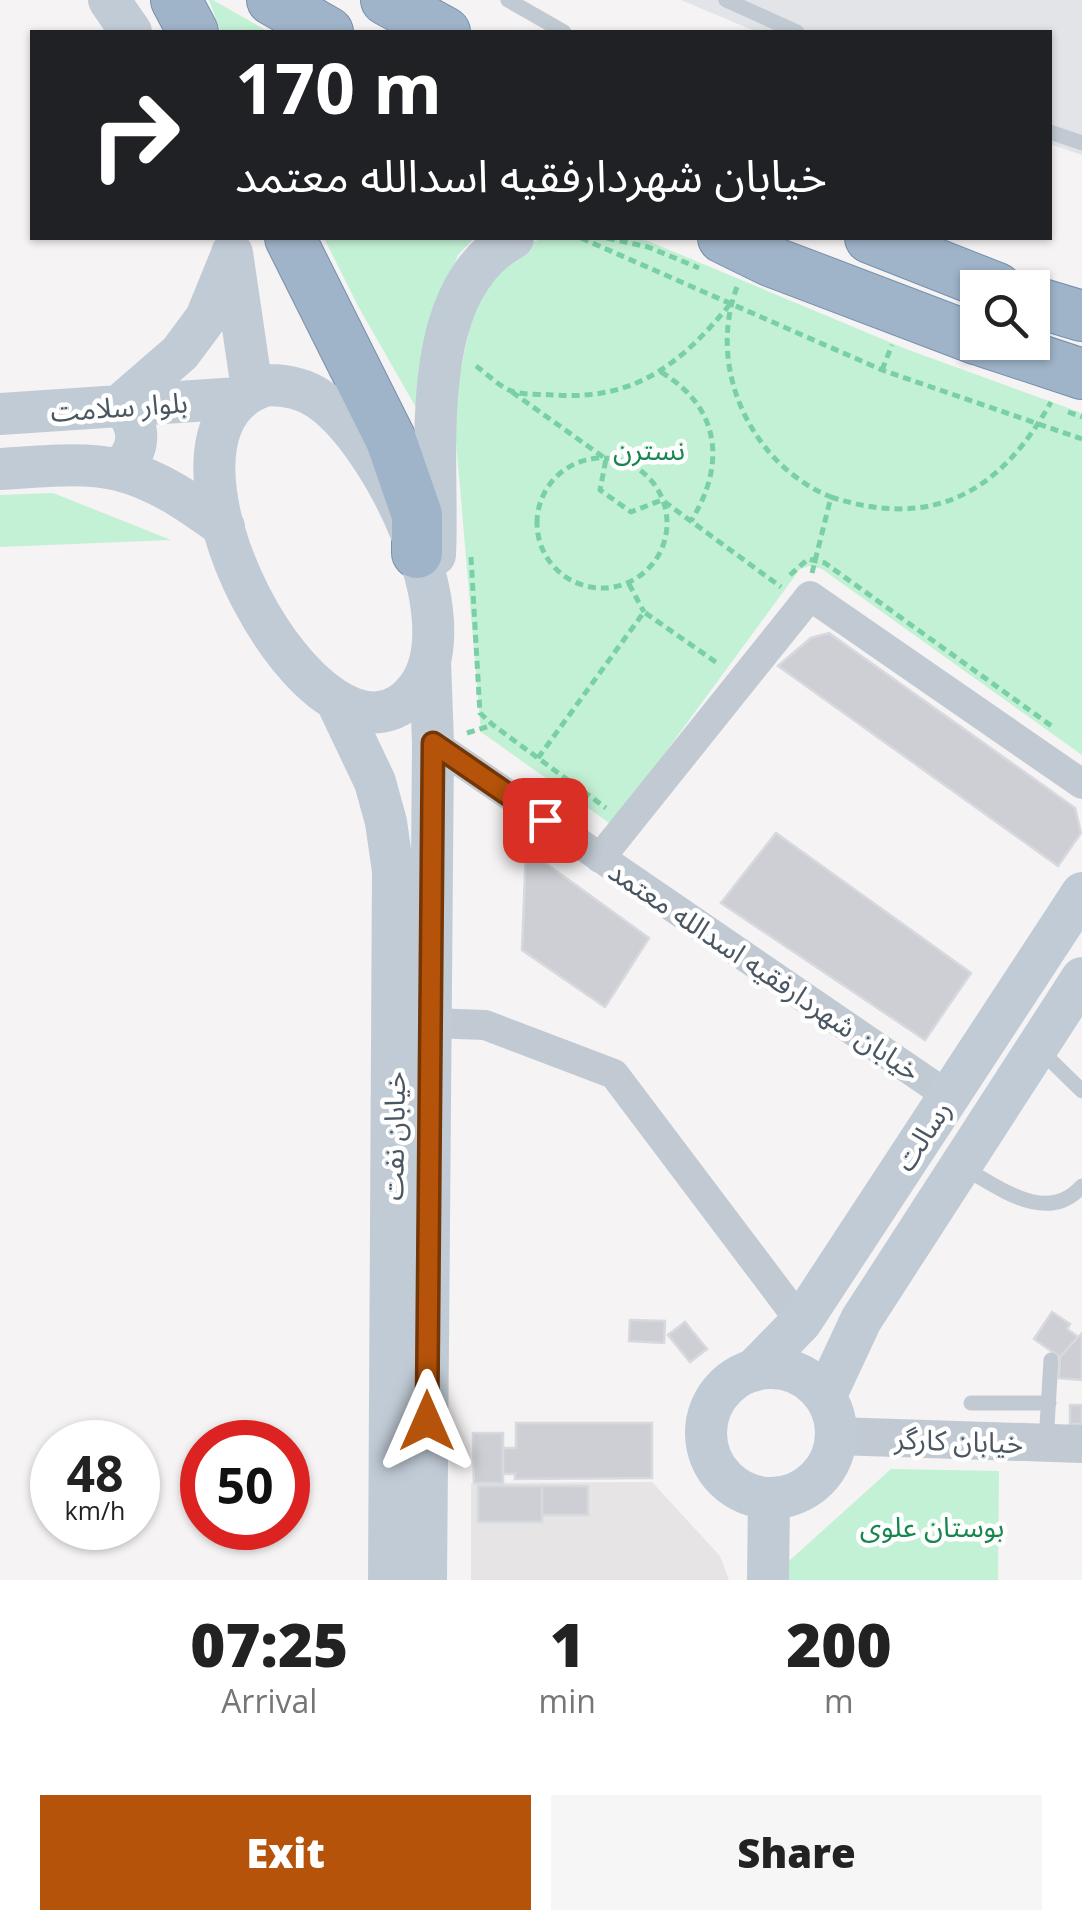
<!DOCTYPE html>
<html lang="en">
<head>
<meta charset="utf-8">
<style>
  :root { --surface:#fff; --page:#f6f6f6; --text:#222; --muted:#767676; --accent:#b45309 }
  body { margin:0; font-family:"Open Sans","Noto Sans Arabic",sans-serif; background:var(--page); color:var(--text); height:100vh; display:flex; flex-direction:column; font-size:38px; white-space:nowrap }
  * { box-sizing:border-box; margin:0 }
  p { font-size:32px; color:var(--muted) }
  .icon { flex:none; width:55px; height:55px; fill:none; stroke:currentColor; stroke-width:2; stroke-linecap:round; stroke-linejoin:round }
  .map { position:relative; height:1580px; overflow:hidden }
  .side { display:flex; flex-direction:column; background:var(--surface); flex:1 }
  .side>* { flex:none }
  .banner { position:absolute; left:30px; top:30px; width:1022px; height:210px; border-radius:0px; box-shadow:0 2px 8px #0004; background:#202124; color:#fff; overflow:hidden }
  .buttons { position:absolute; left:960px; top:270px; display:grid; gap:20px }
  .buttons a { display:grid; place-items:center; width:90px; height:90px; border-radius:0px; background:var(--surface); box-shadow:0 2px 8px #0004; font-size:50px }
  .speed { position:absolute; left:30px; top:1420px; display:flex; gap:20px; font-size:50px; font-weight:700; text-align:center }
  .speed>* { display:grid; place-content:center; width:130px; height:130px; border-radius:50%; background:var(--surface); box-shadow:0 2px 8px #0004; line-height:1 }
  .speed small { font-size:25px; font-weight:400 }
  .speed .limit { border:15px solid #d22; background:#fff; color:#111 }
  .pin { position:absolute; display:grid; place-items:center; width:85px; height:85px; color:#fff; margin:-42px; border-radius:20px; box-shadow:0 5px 15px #0006 }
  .me { position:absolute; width:110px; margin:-55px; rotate:0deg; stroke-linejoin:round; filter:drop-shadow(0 0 8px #0008) }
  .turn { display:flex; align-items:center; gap:35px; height:210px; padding:0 40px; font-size:45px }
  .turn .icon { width:130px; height:130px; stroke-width:2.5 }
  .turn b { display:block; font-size:70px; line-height:85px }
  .eta { display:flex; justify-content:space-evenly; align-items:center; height:170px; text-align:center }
  .eta b { font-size:60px; font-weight:800; line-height:70px }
  .action { display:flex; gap:20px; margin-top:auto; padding:20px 40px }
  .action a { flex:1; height:115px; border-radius:0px; background:var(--accent); color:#fff; font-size:40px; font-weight:800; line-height:115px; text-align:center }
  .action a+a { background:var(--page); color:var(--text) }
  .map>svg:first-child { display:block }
  .education { fill:#e6e4e5 }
  .airport { fill:#e2e4e7 }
  .green { fill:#c3f1d5 }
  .building { fill:#cdcfd5; stroke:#d7d9de; stroke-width:2.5 }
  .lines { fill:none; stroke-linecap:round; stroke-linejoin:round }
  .trunk-casing { stroke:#7690ad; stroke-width:52 }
  .path { stroke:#7ad0a6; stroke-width:5; stroke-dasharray:8 5; stroke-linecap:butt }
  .service { stroke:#c1cad2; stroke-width:15 }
  .minor { stroke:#c1cad2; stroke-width:30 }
  .tertiary { stroke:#c1cad2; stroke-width:38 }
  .secondary { stroke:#c1cbd6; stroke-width:42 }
  .trunk { stroke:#9fb4c9; stroke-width:50 }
  .route-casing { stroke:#753606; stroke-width:25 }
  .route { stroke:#b45309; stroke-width:18 }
  .labels { text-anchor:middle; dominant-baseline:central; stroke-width:9; stroke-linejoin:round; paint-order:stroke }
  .street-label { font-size:28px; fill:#4a5661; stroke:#fff }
  .park-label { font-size:28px; fill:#17864f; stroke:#fff }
</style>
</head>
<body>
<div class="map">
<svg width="1082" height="1580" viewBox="0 0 1082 1580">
  <rect width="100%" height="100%" fill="#f5f3f3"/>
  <!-- education -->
  <path class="education" d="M652 1482 720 1556 729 1580H471V1483Z"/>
  <!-- airport -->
  <path class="airport" d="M681 0H1082V155L1050 144V32H757Z"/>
  <!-- green -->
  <path class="green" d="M209 0H213L269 32H221Z
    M324 238H474L458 255 423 348 422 418 358 306Z
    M543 238H631L648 241 906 349 1082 413V755L822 569 810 566 800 569 612 825 481 732 453 406 473 312 495 276 527 245Z
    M53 493 171 540 0 547V495Z
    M891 1469 999 1471 998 1580H789V1561Z"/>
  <!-- building -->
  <path class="building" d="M829 633 1075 808 1081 833 1058 866 778 666 811 638Z
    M776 833 971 973 925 1040 721 903Z
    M526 849 649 938 605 1007 522 950Z
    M1052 1312 1070 1324 1067 1329 1078 1337 1060 1357 1034 1339Z
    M630 1320 665 1321 664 1343 629 1341Z
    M685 1322 707 1349 690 1362 668 1335Z
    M1082 1333V1380L1059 1378 1060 1357Z
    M1070 1405H1082V1424H1070Z
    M516 1423H652V1478L515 1479V1474H503V1448H516Z
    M473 1433H503V1483H474Z
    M478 1486H542V1522H478Z
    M542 1486H588V1515H542Z"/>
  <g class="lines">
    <defs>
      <path id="trunk" d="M176 0 193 32
        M272 0 328 32
        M386 0 445 32
        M290 238 391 440 417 515V553
        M723 238 770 261 978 340
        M870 238 997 288
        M1032 301 1082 316
        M985 342 1082 374"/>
    </defs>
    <!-- trunk casing -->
    <use href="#trunk" class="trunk-casing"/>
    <!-- path -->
    <path class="path" d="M581 238 882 370 1082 439
      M607 238 648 247 699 268
      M737 287C706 369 752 465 831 497
      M476 366C487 374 501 388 514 392 526 395 541 394 553 395 636 401 682 363 731 303
      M882 370 892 345
      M661 372C721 408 726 465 691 521
      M512 392 606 459 600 490 631 512 662 500 781 587
      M1068 412 1082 417
      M537 523a65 65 0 1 1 130 0a65 65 0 1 1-130 0Z
      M471 557 480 713 493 725 606 808
      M812 573 831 497C933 530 1000 493 1051 402
      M790 575 808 559 825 563 1053 727
      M629 584 644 612
      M467 733 493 725
      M538 758 644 612 720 665"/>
    <!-- service -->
    <path class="service" d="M508 0 564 32
      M726 0 797 32
      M1050 132 1082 143
      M1038 1048 1082 1091
      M964 1168C999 1187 1047 1226 1082 1186
      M971 1403H1049
      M1046 1442 1051 1360"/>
    <!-- minor -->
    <path class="minor" d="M433 743 947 1095
      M600 858 810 596 1082 784
      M430 1023 485 1025 614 1074 801 1322"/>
    <!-- tertiary -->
    <path class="tertiary" d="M836 1436 1082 1444"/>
    <!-- secondary -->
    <path class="secondary" d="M109 0 131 32
      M232 253 252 389
      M268 385C287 385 303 388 319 399 382 441 470 620 417 689 323 810 117 424 268 385Z
      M0 414 238 398
      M0 469C38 467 82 461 119 470 159 480 192 504 224 527
      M118 469C142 452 142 424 120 405L180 353 206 318 232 254
      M435 555C440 460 413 293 513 238
      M337 702 375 782 386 822 393 871 389 1580
      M706 1433a65 65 0 1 1 130 0a65 65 0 1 1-130 0Z
      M753 1371 801 1322 1082 893
      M825 1397 861 1320 1082 978
      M426 1580 433 743 430 661
      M768 1580 769 1499"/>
    <!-- trunk -->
    <use href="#trunk" class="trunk"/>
  </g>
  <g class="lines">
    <defs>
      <path id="route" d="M427 1421 433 743 545 820"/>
    </defs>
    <!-- route casing -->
    <use href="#route" class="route-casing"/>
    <!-- route -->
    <use href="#route" class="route"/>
  </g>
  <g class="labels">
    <!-- street labels -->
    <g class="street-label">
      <text transform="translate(119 406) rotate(-4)">بلوار سلامت</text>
      <text transform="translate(765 970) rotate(34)">خیابان شهردارفقیه اسدالله معتمد</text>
      <text transform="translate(922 1135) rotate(-57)">رسالت</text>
      <text transform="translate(393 1136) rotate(-89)">خیابان نفت</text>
      <text transform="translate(959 1440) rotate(2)">خیابان کارگر</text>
    </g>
    <!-- park labels -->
    <g class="park-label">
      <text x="649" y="449">نسترن</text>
      <text x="932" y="1526">بوستان علوی</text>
    </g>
  </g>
</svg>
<div class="buttons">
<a><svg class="icon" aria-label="search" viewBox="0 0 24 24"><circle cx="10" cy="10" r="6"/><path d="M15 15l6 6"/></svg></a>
</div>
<div class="speed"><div>48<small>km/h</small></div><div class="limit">50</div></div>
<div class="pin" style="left:545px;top:820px;background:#d93025"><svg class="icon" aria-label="arrive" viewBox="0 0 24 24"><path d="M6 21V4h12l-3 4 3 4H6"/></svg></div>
<svg class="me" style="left:427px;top:1421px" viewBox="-20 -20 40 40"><path d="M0-17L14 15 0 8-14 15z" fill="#b45309" stroke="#fff" stroke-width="4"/></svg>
<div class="banner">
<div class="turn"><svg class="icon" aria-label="right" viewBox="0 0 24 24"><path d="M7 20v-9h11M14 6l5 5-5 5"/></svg><div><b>170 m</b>خیابان شهردارفقیه اسدالله معتمد</div></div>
</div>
</div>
<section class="side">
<div class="eta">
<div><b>07:25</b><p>Arrival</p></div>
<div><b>1</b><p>min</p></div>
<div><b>200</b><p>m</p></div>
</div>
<div class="action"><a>Exit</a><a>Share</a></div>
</section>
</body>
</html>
